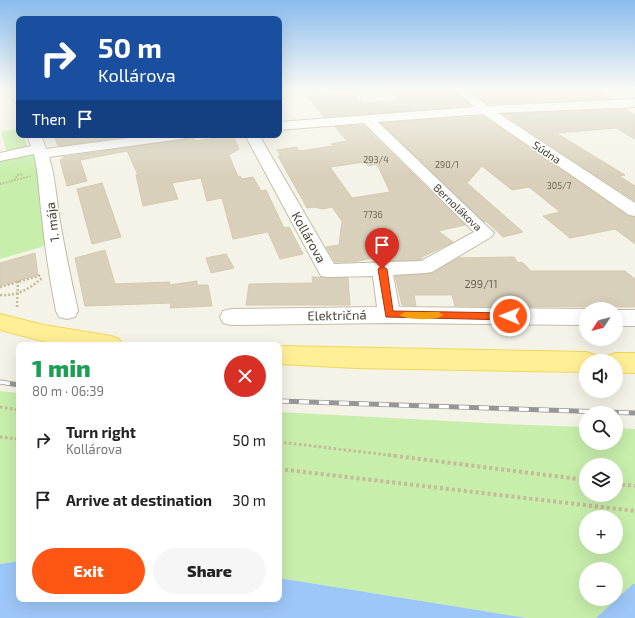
<!DOCTYPE html>
<html lang="en">
<head>
<meta charset="utf-8">
<style>
  :root { --surface:#fff; --page:#f6f6f6; --text:#222; --muted:#767676; --accent:#ff5614 }
  body { margin:0; font-family:"Exo 2",sans-serif; background:var(--page); color:var(--text); height:100vh; display:flex; flex-direction:column; font-size:15px; white-space:nowrap }
  * { box-sizing:border-box; margin:0 }
  p { font-size:13px; color:var(--muted) }
  .icon { flex:none; width:22px; height:22px; fill:none; stroke:currentColor; stroke-width:2; stroke-linecap:round; stroke-linejoin:round }
  .map { position:relative; flex:1; overflow:hidden }
  .drawer { position:absolute; left:16px; top:342px; width:266px; height:260px; display:flex; flex-direction:column; background:var(--surface); border-radius:8px; box-shadow:0 4px 16px #0002 }
  .drawer>* { flex:none }
  .hud { position:absolute; left:16px; top:16px; width:266px; height:122px; border-radius:8px; box-shadow:0 4px 16px #0002; background:#1a4fa0; color:#fff; overflow:hidden }
  .needle { width:26px; rotate:234deg }
  .buttons { position:absolute; left:579px; top:302px; display:grid; gap:8px }
  .buttons a { display:grid; place-items:center; width:44px; height:44px; border-radius:50%; background:var(--surface); box-shadow:0 4px 16px #0002; font-size:20px }
  .pin { position:absolute; display:grid; place-items:center; width:34px; height:34px; color:#fff; margin:-41px -17px; border-radius:50% 50% 50% 0; rotate:-45deg; box-shadow:0 0 4px #0007 }
  .pin .icon { rotate:45deg }
  .me { position:absolute; width:44px; margin:-22px; rotate:271deg; stroke-linejoin:round; filter:drop-shadow(0 0 3px #0008) }
  .turn { display:flex; align-items:center; gap:14px; height:84px; padding:0 16px; font-size:18px }
  .turn .icon { width:52px; height:52px; stroke-width:2.5 }
  .turn b { display:block; font-size:28px; line-height:34px }
  .then { display:flex; align-items:center; height:38px; padding:0 16px; background:#0003; gap:8px; font-size:15px }
  .round { display:grid; place-items:center; flex:none; width:42px; height:42px; border-radius:21px; background:var(--page) }
  .head { display:flex; align-items:center; justify-content:space-between; height:68px; padding:0 16px }
  h1 { font-size:24px; font-weight:800; line-height:30px; color:#1e9e55 }
  .primary-button { display:flex; gap:8px; margin-top:auto; padding:8px 16px }
  .primary-button a { flex:1; height:46px; border-radius:24px; background:var(--accent); color:#fff; font-size:16px; font-weight:800; line-height:46px; text-align:center }
  .primary-button a+a { background:var(--page); color:var(--text) }
  ul { padding:0; list-style:none }
  li { display:flex; align-items:center; gap:12px; height:60px; padding:0 16px }
  li div { flex:1 }
  li b { display:block; font-size:15px }
  li em { font-style:normal }
  .map>svg:first-child { display:block }
  .green { fill:#c7eeab; fill-rule:evenodd }
  .water { fill:#9dc7f8 }
  .building { fill:#d8d0bb; stroke:#d4caad; fill-rule:evenodd }
  .lines { fill:none; stroke-linecap:round; stroke-linejoin:round }
  .minor-casing { stroke:#c2bca8; stroke-width:2 }
  .major-casing { stroke:#f0d75a; stroke-width:2 }
  .path-far3 { stroke:#c5bb98; stroke-width:2; stroke-dasharray:1.5 1.5; stroke-linecap:butt }
  .path-far2 { stroke:#c5bb98; stroke-width:2.5; stroke-dasharray:2 2; stroke-linecap:butt }
  .path-far1 { stroke:#c5bb98; stroke-width:3; stroke-dasharray:2.5 2.5; stroke-linecap:butt }
  .path { stroke:#c5bb98; stroke-width:4; stroke-dasharray:3 3; stroke-linecap:butt }
  .minor { fill:#fff; fill-rule:evenodd }
  .major { fill:#ffef96; fill-rule:evenodd }
  .rail-casing { stroke:#979797; stroke-width:5 }
  .rail { stroke:#fff; stroke-width:3.5; stroke-dasharray:10; stroke-linecap:butt }
  .route { fill:#ff5614; stroke:#a6380d }
  .slow { fill:#f59e0b }
  .labels { text-anchor:middle; dominant-baseline:central; stroke-width:3; stroke-linejoin:round; paint-order:stroke }
  .far-number-label { font-size:9px; fill:#6d6756 }
  .far-street-label { font-size:11px; fill:#494435; stroke:#fff }
  .number-label { font-size:11px; fill:#6d6756 }
  .street-label { font-size:13px; fill:#494435; stroke:#fff }
</style>
</head>
<body>
<div class="map">
<svg width="635" height="618" viewBox="0 0 635 618">
  <rect width="100%" height="100%" fill="#f5f3e7"/>
  <!-- green -->
  <path class="green" d="M19 128V135H23L28 148 7 153 1 132Z
    M33 152 48 245 0 259V159Z
    M0 391 19 393V561L0 564Z
    M279 412 504 424 586 427V443H616V428L635 429V584L596 618H527L279 578ZM586 465H616V495H586ZM586 517H616V547H586ZM586 569H616V599H586Z"/>
  <!-- water -->
  <path class="water" d="M19 561V599H279V578L527 618H0V564Z
    M633 584H635V618H596Z"/>
  <!-- building -->
  <path class="building" d="M389 90H455L471 106 324 117 308 97 350 92 363 103 398 100Z
    M469 90H592L598 91 610 99 488 104Z
    M626 109 635 115V139L616 128 556 133 625 175 619 176 635 186V201L503 114Z
    M483 116 628 216 635 217V244L615 229 570 238 543 216 560 212 529 187 512 190 482 166 467 183 523 232 503 237 486 221 484 222 381 123Z
    M363 125 465 225 438 231 453 242 418 259H422L421 260 390 261 388 255 353 262H335L326 247 339 245 342 221 332 207 323 209 314 207 307 208 278 156H281L277 150 297 147 299 151 333 146 331 144 347 141 335 127ZM365 162 368 166 377 164 390 192 352 198 330 167Z
    M54 135H140L58 146Z
    M189 135H194V141L233 136 239 149 229 155 238 177 240 176 242 179 253 177 261 191 266 190 284 228 289 227 303 254 280 259 268 232 233 239 222 198 207 201 201 178 172 183 178 199 143 206 136 175H138L127 151 80 160 87 181 67 186 60 160 63 159V157L181 140 186 139Z
    M102 183 121 237 92 244 77 189Z
    M105 250 115 284 170 282 169 285 197 281V285H208L212 306 170 308 171 303 85 306 75 258Z
    M35 253 38 275 0 286V263Z
    M226 254 234 268 211 273 206 258Z
    M514 257 517 262 523 263 531 271H625L635 279V307L455 306 452 295H414L416 306 402 305 395 276 432 273 458 258Z
    M312 277 348 278 350 305H246L249 284 313 283Z"/>
  <g class="lines">
    <defs>
      <path id="minor" d="M9 90H19V104L15 103Z
        M456 90H467L488 106 635 99V107L498 113 635 203V216L629 215 483 114 378 122 494 233 491 237 432 272 425 273 393 275 399 307 586 309V325L389 323 231 325 223 323 220 317 223 311 231 309 377 307 373 276 328 277 321 276 245 135H259L334 264 421 261 474 232 364 123 279 130V122L474 107Z
        M27 135H41L46 149 151 135H188L186 138 181 139 49 157C55 176 56 195 59 215 64 247 71 279 78 311L75 317 67 319 59 317 56 311C50 280 45 249 42 217 39 196 39 175 34 154L0 161V153L31 146Z
        M616 310H635V326H616Z"/>
      <path id="major" d="M0 314 44 325 111 336 119 339 123 345H58L0 330Z
        M279 346 586 352 595 355 598 361H586V372L356 368 279 364Z
        M616 353H635V373H616V361H605L607 356Z"/>
    </defs>
    <!-- minor casing -->
    <use href="#minor" class="minor-casing"/>
    <!-- major casing -->
    <use href="#major" class="major-casing"/>
    <!-- path-far3 -->
    <path class="path-far3" d="M14 180 18 175 23 174
      M0 184 31 176"/>
    <!-- path-far2 -->
    <path class="path-far2" d="M0 287 39 276V273
      M0 295C17 296 30 289 42 278
      M17 307 18 281"/>
    <!-- path-far1 -->
    <path class="path-far1" d="M0 407 19 410
      M0 437 19 439
      M279 442 396 456"/>
    <!-- path -->
    <path class="path" d="M388 455 586 480
      M279 469 635 511
      M616 484 635 486"/>
    <!-- minor -->
    <use href="#minor" class="minor"/>
    <!-- major -->
    <use href="#major" class="major"/>
    <defs>
      <path id="rail" d="M0 382 19 385
        M279 401 635 413"/>
    </defs>
    <!-- rail casing -->
    <use href="#rail" class="rail-casing"/>
    <!-- rail -->
    <use href="#rail" class="rail"/>
  </g>
  <!-- sky -->
  <linearGradient id="sky" x2="0" y2="1"><stop stop-color="#8abcee"/><stop offset="0.51" stop-color="#fafaf4"/><stop offset="1" stop-color="#fafaf4" stop-opacity="0"/></linearGradient>
  <rect width="635" height="176" fill="url(#sky)"/>
  <!-- route -->
  <path class="route" d="M382 266 387 269 393 311 510 313 515 316 510 320 386 317 378 269Z"/>
  <!-- slow -->
  <path class="slow" d="M405 312H439L443 315C439 321 404 320 400 315Z"/>
  <g class="labels">
    <!-- far-number labels -->
    <g class="far-number-label">
      <text x="376" y="159">293/4</text>
      <text x="447" y="164">290/1</text>
      <text x="559" y="185">305/7</text>
      <text x="373" y="214">7736</text>
    </g>
    <!-- far-street labels -->
    <g class="far-street-label">
      <text transform="translate(547 152) rotate(34)">Súdna</text>
      <text transform="translate(458 207) rotate(44)">Bernolákova</text>
    </g>
    <!-- number labels -->
    <g class="number-label">
      <text x="481" y="283">299/11</text>
    </g>
    <!-- street labels -->
    <g class="street-label">
      <text transform="translate(52 222) rotate(-97)">1. mája</text>
      <text transform="translate(309 237) rotate(61)">Kollárova</text>
      <text transform="translate(337 315) rotate(-1)">Električná</text>
    </g>
  </g>
</svg>
<div class="buttons">
<a><svg class="needle" viewBox="-14 -14 28 28"><path d="M0-13l5 13h-10z" fill="#e53935"/><path d="M0 13l5-13h-10z" fill="#767676"/></svg></a>
<a><svg class="icon" aria-label="sound" viewBox="0 0 24 24"><path d="M4 9h4l5-4v14l-5-4H4zM17 9q2 3 0 6"/></svg></a>
<a><svg class="icon" aria-label="search" viewBox="0 0 24 24"><circle cx="10" cy="10" r="6"/><path d="M15 15l6 6"/></svg></a>
<a><svg class="icon" aria-label="layers" viewBox="0 0 24 24"><path d="M12 4l9 5-9 5-9-5zM3 14l9 5 9-5"/></svg></a>
<a>+</a>
<a>−</a>
</div>
<div class="pin" style="left:382px;top:269px;background:#d93025"><svg class="icon" aria-label="arrive" viewBox="0 0 24 24"><path d="M6 21V4h12l-3 4 3 4H6"/></svg></div>
<svg class="me" style="left:510px;top:316px" viewBox="-20 -20 40 40"><circle r="17" fill="#ff5614" stroke="#fff" stroke-width="3"/><path d="M0-11L8 9 0 5-8 9z" fill="#fff"/></svg>
<div class="hud">
<div class="turn"><svg class="icon" aria-label="right" viewBox="0 0 24 24"><path d="M7 20v-9h11M14 6l5 5-5 5"/></svg><div><b>50 m</b>Kollárova</div></div>
<div class="then">Then<svg class="icon" aria-label="arrive" viewBox="0 0 24 24"><path d="M6 21V4h12l-3 4 3 4H6"/></svg></div>
</div>
<section class="drawer">
<div class="head"><div><h1>1 min</h1><p>80 m · 06:39</p></div><a class="round" style="background:#d93025;color:#fff"><svg class="icon" aria-label="close" viewBox="0 0 24 24"><path d="M6 6l12 12M18 6L6 18"/></svg></a></div>
<ul>
<li><svg class="icon" aria-label="right" viewBox="0 0 24 24"><path d="M7 20v-9h11M14 6l5 5-5 5"/></svg><div><b>Turn right</b><p>Kollárova</p></div><em>50 m</em></li>
<li><svg class="icon" aria-label="arrive" viewBox="0 0 24 24"><path d="M6 21V4h12l-3 4 3 4H6"/></svg><div><b>Arrive at destination</b></div><em>30 m</em></li>
</ul>
<div class="primary-button"><a>Exit</a><a>Share</a></div>
</section>
</div>
</body>
</html>
